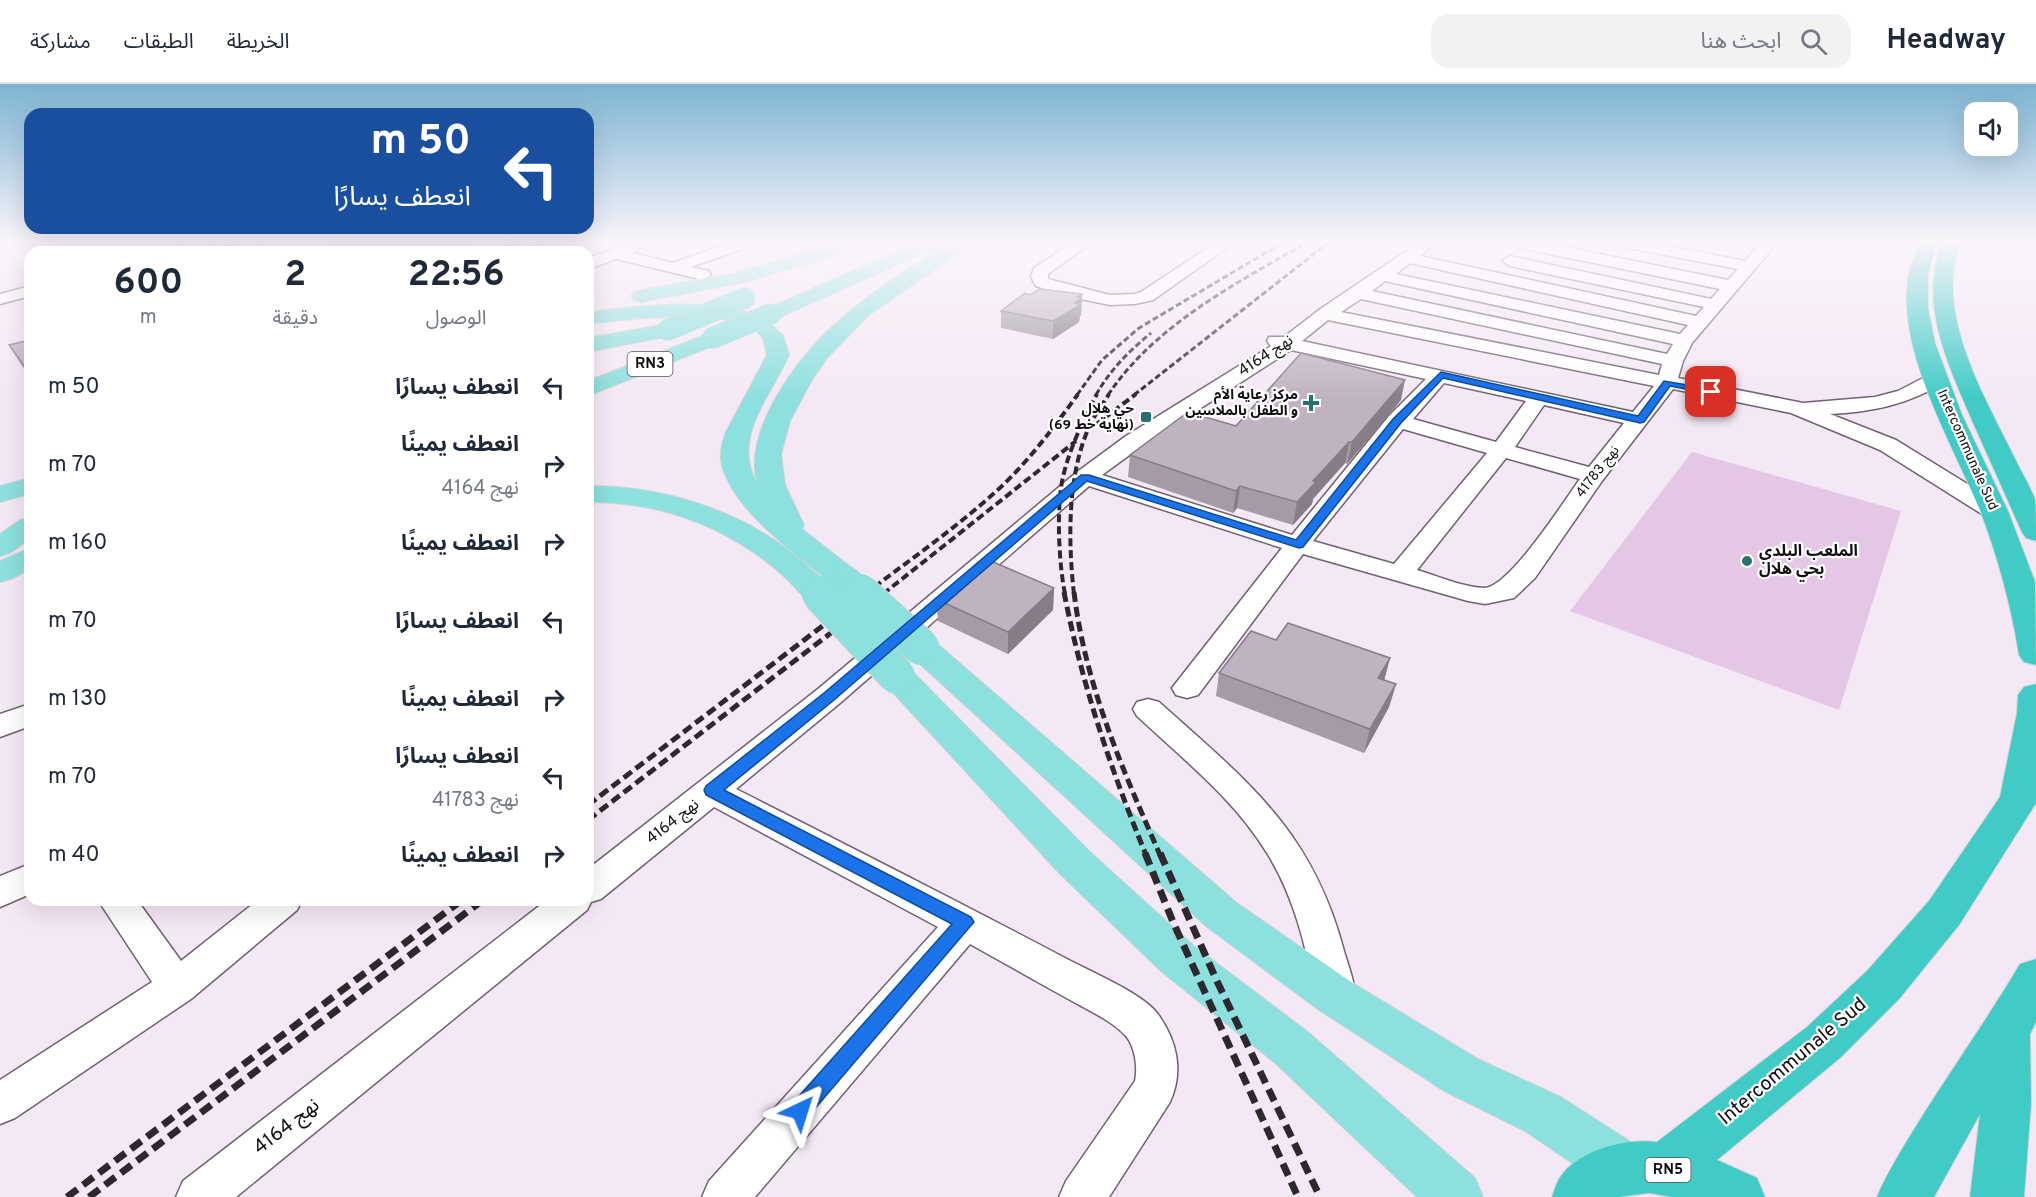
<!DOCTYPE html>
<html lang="ar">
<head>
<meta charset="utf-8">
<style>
  :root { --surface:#fff; --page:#f2f2f3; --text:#1f2937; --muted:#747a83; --line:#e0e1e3 }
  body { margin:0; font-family:Overpass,"Noto Sans Arabic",sans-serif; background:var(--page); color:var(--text); direction:rtl; height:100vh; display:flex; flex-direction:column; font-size:22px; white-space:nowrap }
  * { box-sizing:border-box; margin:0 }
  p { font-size:20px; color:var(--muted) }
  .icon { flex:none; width:33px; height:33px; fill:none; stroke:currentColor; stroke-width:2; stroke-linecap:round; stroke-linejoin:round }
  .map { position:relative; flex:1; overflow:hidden; direction:ltr }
  .sheet { position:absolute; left:24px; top:162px; width:570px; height:660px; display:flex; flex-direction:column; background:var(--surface); border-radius:18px; box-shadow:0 6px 24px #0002; direction:rtl }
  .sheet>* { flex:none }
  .guide { position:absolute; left:24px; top:24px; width:570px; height:126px; border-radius:18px; box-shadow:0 6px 24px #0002; direction:rtl; background:#1a4fa0; color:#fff; overflow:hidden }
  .controls { position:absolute; left:1964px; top:18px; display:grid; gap:12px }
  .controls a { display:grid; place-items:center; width:54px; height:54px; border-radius:12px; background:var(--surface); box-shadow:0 6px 24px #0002; font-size:30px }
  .pin { position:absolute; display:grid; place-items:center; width:51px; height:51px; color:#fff; margin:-26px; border-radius:12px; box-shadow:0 3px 9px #0006 }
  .me { position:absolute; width:66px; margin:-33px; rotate:41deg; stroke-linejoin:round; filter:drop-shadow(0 0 4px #0008) }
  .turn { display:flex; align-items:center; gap:21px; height:126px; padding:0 24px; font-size:27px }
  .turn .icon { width:78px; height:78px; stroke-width:2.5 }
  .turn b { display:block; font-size:42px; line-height:51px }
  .eta { display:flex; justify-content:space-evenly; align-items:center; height:102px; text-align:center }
  .eta b { font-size:36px; font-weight:700; line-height:42px }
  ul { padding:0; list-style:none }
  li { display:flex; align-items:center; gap:18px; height:78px; padding:0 24px }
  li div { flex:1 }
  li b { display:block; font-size:22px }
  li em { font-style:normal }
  header { display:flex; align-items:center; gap:36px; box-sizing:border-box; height:84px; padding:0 30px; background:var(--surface); border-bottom:2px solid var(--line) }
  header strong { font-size:28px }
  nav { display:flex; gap:33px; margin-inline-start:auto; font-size:21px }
  .search { width:420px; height:54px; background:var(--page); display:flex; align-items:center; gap:15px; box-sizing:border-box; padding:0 21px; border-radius:18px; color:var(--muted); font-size:22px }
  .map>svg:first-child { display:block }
  .green { fill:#e3c7e5 }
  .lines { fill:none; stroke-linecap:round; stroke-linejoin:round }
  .minor-casing { stroke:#6e626f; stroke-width:3 }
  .major-casing { stroke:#d4d4d4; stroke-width:2 }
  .highway-casing { stroke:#d4d4d4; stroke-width:2 }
  .minor { fill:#fff; fill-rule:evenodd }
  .major { fill:#8ce0dd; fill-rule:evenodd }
  .highway { fill:#40cbc6; fill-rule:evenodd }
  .rail-far3 { stroke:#2d282d; stroke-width:3; stroke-dasharray:6 3; stroke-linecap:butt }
  .rail-far2 { stroke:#2d282d; stroke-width:4; stroke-dasharray:8 4; stroke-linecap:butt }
  .rail-far1 { stroke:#2d282d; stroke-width:5; stroke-dasharray:10 5; stroke-linecap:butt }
  .rail { stroke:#2d282d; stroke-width:7; stroke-dasharray:13 7; stroke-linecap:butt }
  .major-bridge-far2-casing { stroke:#d4d4d4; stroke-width:22; stroke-linecap:butt }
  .major-bridge-far1-casing { stroke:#d4d4d4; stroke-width:28; stroke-linecap:butt }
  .major-bridge-casing { stroke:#d4d4d4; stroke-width:38; stroke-linecap:butt }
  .major-bridge-far2 { stroke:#8ce0dd; stroke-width:21 }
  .major-bridge-far1 { stroke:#8ce0dd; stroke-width:27 }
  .major-bridge { stroke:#8ce0dd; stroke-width:36 }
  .wall { fill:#a59aa6 }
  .shaded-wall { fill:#867d87 }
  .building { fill:#c0b3c1; stroke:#867d87; stroke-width:1.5 }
  .route { fill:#1a73e8; stroke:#114b97; stroke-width:1.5 }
  .poi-dot { fill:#26706d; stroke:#fff; stroke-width:2 }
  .labels { text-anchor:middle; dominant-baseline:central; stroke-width:4.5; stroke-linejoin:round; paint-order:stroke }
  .far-poi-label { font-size:14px; font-weight:bold; fill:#120e12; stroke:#fff; text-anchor:end }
  .far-street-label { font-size:14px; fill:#120e12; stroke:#fff }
  .shield { fill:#fff; stroke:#595659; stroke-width:1.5 }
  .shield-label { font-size:15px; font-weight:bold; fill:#120e12 }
  .street-label { font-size:16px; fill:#120e12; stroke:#fff }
  .poi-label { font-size:16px; font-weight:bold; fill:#120e12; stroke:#fff; text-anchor:start }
  .near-street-label { font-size:20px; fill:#120e12; stroke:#fff }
</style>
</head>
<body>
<header>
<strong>Headway</strong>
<div class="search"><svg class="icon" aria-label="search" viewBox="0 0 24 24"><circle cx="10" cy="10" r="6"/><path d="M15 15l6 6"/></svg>ابحث هنا</div>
<nav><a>الخريطة</a><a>الطبقات</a><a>مشاركة</a></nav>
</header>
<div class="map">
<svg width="2036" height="1113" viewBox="0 0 2036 1113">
  <rect width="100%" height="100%" fill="#f5e8f6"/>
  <!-- green -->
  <path class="green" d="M1692 368 1901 427 1839 626 1570 527Z"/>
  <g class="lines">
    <defs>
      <path id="minor" d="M186 159H212C200 170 180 168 165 168L167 165Z
        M242 159H261L257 165 245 168H214L216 165Z
        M518 159H540L523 168H501L503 165Z
        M630 159 640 160 642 163 633 169 673 179 729 159H753L751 162 691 183 709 187 711 191 703 196 617 175 588 185V174Z
        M1072 159H1091L1048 190V195L1110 211 1135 210 1141 208 1215 159H1234L1153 216 1135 220 1110 221 1066 212 1036 202 1031 193 1034 184Z
        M1418 159H1436L1420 172 1696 232 1704 223 1510 182 1502 177 1510 172 1711 215 1720 205 1521 164 1513 159H1545L1728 196 1738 185 1629 164 1621 159H1654L1745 177 1760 159H1777L1692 259 1683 277 1678 294 1803 319 1875 313 1898 307 1929 291H1943L1946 295 1943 299C1907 321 1871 328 1830 330L1896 356 2003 422 2006 427 2003 432 1994 434 1985 432 1880 366 1791 329 1673 305 1602 397 1535 494 1514 514 1485 520 1468 517 1303 470 1198 611 1187 614 1176 611 1172 604 1282 464 1089 402 840 619 736 705C845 760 955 816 1063 873 1087 886 1142 909 1157 929 1177 956 1184 987 1170 1018L1109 1113H1059L1066 1097 1135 997C1138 983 1135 963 1126 952 1112 937 1090 927 1072 917 1038 898 1004 879 970 860L755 1113H702L709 1097 938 843 714 723 601 815 591 818 587 826 236 1113H176L183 1097 547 816H588V785L818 605 1077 388 1126 352 1271 262 1267 257 1269 253H1284L1319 226ZM1410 179 1688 241 1680 250 1396 190ZM1385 197 1673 260 1667 270 1372 207ZM1361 215 1662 280 1659 291 1341 228ZM1328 236 1654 302 1633 328 1302 257ZM1291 266 1426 295 1389 332 1292 451 1102 391 1142 362ZM1444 299 1526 317 1496 358 1413 335ZM1544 321 1624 339 1589 383 1515 363ZM1403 345 1487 369 1394 480 1313 457ZM1506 374 1580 395C1564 417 1509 504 1484 504 1462 503 1438 492 1417 486Z
        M30 202V212L0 220V210Z
        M1148 615 1159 618C1247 697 1312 746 1344 867 1347 878 1356 901 1355 912 1355 915 1351 921 1349 924L1335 929 1321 924 1315 912C1306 862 1294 812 1267 769 1234 715 1183 675 1137 632L1133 625 1137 618Z
        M30 620V642L0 653V630Z
        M30 780V810L0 823V792Z
        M98 816H137L181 877 258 816H302L297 826 191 915 15 1034 0 1040V996L152 898Z"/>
      <path id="major" d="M835 159H864L861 163 746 198 641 218 634 216 631 212 634 208 641 206 736 189Z
        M915 159H940L937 163 778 234 764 235 783 251 789 271C771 312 731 354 757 399 743 347 797 274 834 241 859 218 886 199 915 181 926 175 938 164 950 160 956 158 966 159 973 159L869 231 828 273 813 294 790 337 781 370 785 401 804 441 802 445 857 488 861 495 857 502 846 504 835 502C798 471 736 430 722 382 719 371 722 360 725 350L767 271C765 266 765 257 762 253 738 220 625 236 588 240V228C646 221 707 213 763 234L761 230 764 226Z
        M667 240 675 241 678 246 675 251 588 268V254Z
        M712 248 720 249 723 254 720 259 588 312V297Z
        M30 394V410L0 418V402Z
        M588 402C668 402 751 429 810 484 819 492 829 500 836 510L831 517C824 518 816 520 809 516 801 512 795 503 789 497 778 486 766 477 753 468 703 434 648 418 588 418Z
        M30 433V455L10 469 0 472V450L20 436Z
        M30 464V485L11 495 0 498V477Z
        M921 553 933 556 1237 819 1351 898 1478 975 1561 1013 1645 1067 1652 1085 1645 1103 1626 1111 1607 1103 1525 1047 1444 1007 1319 926 1207 843 909 570 904 563 909 556Z
        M897 581 909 584 1090 768 1194 862 1308 948 1475 1094 1483 1113H1417L1274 978 1162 888 1060 790 885 600 880 592 885 584Z"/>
      <path id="highway" d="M1919 159H1937L1928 190V224L1935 259 1962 331 2008 427 2035 498 2036 581 2024 578 2019 571C2011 521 1998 473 1980 426 1953 360 1894 263 1909 189 1911 179 1916 169 1919 159Z
        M1942 159H1960C1933 233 1988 318 2019 383 2024 393 2031 404 2035 416 2036 427 2036 444 2036 457L2026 454 2022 448C2006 413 1991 378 1975 343 1951 286 1917 222 1942 159Z
        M2036 600V719L1959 841 1899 915 1841 973 1717 1076 1757 1094 1765 1113H1672L1649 1109 1618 1113H1552C1554 1107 1556 1101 1559 1095 1577 1066 1625 1054 1657 1058L1807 943 1867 887 1929 817 2000 713 2017 629 2018 611 2024 603Z
        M2036 875V938L2030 950 2031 1020 2024 1113H1970L1980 1030 1934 1113H1877C1887 1089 1901 1067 1915 1044 1949 989 1987 936 2020 880Z"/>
    </defs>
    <!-- minor casing -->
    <use href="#minor" class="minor-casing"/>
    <!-- major casing -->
    <use href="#major" class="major-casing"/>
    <!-- highway casing -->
    <use href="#highway" class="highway-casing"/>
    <!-- minor -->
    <use href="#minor" class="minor"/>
    <!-- major -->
    <use href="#major" class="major"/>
    <!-- highway -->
    <use href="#highway" class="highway"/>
    <!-- rail-far3 -->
    <path class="rail-far3" d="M1077 311 1102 276 1139 244 1282 159
      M1096 311C1110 286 1129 267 1151 249
      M1108 311C1155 241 1235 200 1306 159
      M1134 311 1328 159"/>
    <!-- rail-far2 -->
    <path class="rail-far2" d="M1094 342 1136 310
      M865 510C911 475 960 441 1002 402 1031 374 1055 342 1078 310
      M883 510 1076 357
      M1065 510C1059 480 1057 434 1061 404 1065 374 1083 336 1097 310
      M1074 510C1068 458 1067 390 1090 341 1095 330 1103 320 1109 310"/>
    <!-- rail-far1 -->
    <path class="rail-far1" d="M1064 508C1082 601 1110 683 1146 771
      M1074 508C1085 601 1123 686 1160 771
      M588 721 867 508
      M588 736 884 508"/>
    <!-- rail -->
    <path class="rail" d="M1145 769 1173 838 1298 1113
      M1160 769 1216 895 1320 1113
      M67 1113 462 816
      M89 1113 483 816"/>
    <defs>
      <path id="major-bridge-far2" d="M667 246 745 214
        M712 254 771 230"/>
      <path id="major-bridge-far1" d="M846 495 862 510"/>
      <path id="major-bridge" d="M860 508 921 563
        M820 510 897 592"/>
    </defs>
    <!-- major-bridge-far2 casing -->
    <use href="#major-bridge-far2" class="major-bridge-far2-casing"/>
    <!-- major-bridge-far1 casing -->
    <use href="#major-bridge-far1" class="major-bridge-far1-casing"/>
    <!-- major-bridge casing -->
    <use href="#major-bridge" class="major-bridge-casing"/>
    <!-- major-bridge-far2 -->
    <use href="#major-bridge-far2" class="major-bridge-far2"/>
    <!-- major-bridge-far1 -->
    <use href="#major-bridge-far1" class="major-bridge-far1"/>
    <!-- major-bridge -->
    <use href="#major-bridge" class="major-bridge"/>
  </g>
  <!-- wall -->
  <path class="wall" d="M1082 210 1081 231 1080 232 1079 238 1053 255 1001 244V227Z
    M30 256V293L20 279 9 261Z
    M1401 316 1347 380 1345 379 1313 415 1312 420 1293 441 1237 424 1233 429 1128 393 1130 371 1236 342Z
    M1054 504 1053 526 1008 570 938 537 936 515Z
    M1390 574 1384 596 1396 600 1389 623 1364 669 1216 612 1219 589Z"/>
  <!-- shaded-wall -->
  <path class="shaded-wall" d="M467 161 469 168H452Z
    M1082 210 1081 231 1080 232 1079 238 1053 255V237L1075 219 1077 213Z
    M1405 296 1401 316 1347 380 1352 358Z
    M1349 358 1345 379 1313 415 1312 420 1293 441 1297 418 1313 397Z
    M1240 402 1237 424 1233 429 1236 407Z
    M1054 504 1053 526 1008 570V548Z
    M1390 574 1384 597 1378 594Z
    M1396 600 1389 623 1364 669 1370 645Z"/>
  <!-- building -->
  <path class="building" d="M336 159H449L467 161 454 168H320Z
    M1040 205 1082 210 1077 213 1081 214 1075 219 1080 221 1053 237 1001 227 1025 209 1030 211Z
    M30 256V290L9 261Z
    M1301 269 1405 296 1352 358H1349L1313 397 1316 398 1297 418 1240 402 1236 407 1130 371 1188 328 1236 342Z
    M984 474 1054 504 1008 548 936 515Z
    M1288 539 1390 574 1378 594 1396 600 1370 645 1219 589 1251 547 1276 556Z"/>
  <!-- sky -->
  <linearGradient id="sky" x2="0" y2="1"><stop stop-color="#7db4d2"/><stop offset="0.5" stop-color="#faf5fb"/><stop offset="1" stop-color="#faf5fb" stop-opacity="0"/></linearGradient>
  <rect width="2036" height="315" fill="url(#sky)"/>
  <!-- route -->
  <path class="route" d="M1441 288 1638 332 1664 297 1711 305 1716 308 1711 310 1670 302 1644 338 1640 339 1443 294 1401 339 1303 463 1299 464 1087 397 834 616 724 706 971 833 974 838 807 1034 800 1037 792 1034 789 1027 792 1020 952 840 706 711 704 706 706 702 824 609 1081 391H1089L1296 456 1393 335Z"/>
  <!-- markers -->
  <g class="poi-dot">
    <path d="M1308 310h6v6h6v6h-6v6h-6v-6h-6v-6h6z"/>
    <rect x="1140" y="327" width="12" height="12" rx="3"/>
    <circle cx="1747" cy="477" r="6"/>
  </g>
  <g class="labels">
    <!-- far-poi labels -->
    <g class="far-poi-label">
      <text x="1298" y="311">مركز رعاية الأم<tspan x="1298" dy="16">و الطفل بالملاسين</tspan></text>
      <text x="1134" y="325">حي هلال<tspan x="1134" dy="16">(نهاية خط 69)</tspan></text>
    </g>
    <!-- far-street labels -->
    <g class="far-street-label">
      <text transform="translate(1967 366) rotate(66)">Intercommunale Sud</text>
      <text transform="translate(1598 388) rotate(-52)">نهج 41783</text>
    </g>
    <!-- shield labels -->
    <g class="shield">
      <rect x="627.5" y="268" width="45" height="24" rx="4.5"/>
      <rect x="1645.5" y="1074" width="45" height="24" rx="4.5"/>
    </g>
    <g class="shield-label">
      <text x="650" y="280">RN3</text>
      <text x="1668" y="1086">RN5</text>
    </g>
    <!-- street labels -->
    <g class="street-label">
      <text transform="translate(1266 272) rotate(-33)">نهج 4164</text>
      <text transform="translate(673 738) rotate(-38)">نهج 4164</text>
    </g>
    <!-- poi labels -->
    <g class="poi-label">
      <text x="1759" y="468">الملعب البلدي<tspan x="1759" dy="18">بحي هلال</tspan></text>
    </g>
    <!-- near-street labels -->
    <g class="near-street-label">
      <text transform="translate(1793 978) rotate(-40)">Intercommunale Sud</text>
      <text transform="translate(287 1043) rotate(-38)">نهج 4164</text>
    </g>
  </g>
</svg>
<div class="controls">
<a><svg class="icon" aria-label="sound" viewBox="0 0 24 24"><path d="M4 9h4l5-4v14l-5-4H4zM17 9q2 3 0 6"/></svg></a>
</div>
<div class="pin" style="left:1711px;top:308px;background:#d93025"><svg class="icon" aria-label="arrive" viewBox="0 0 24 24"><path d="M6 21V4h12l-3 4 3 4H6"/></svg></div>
<svg class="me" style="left:800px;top:1027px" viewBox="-20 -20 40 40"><path d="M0-17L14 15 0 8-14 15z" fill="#1a73e8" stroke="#fff" stroke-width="4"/></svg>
<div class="guide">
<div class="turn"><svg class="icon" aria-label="left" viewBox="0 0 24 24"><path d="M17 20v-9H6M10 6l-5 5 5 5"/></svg><div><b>50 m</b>انعطف يسارًا</div></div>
</div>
<section class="sheet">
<div class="eta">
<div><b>22:56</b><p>الوصول</p></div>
<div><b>2</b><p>دقيقة</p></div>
<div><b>600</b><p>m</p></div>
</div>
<ul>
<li><svg class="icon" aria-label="left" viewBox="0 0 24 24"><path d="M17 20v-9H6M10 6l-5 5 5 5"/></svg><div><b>انعطف يسارًا</b></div><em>50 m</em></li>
<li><svg class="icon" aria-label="right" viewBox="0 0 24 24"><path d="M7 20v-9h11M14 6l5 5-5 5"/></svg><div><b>انعطف يمينًا</b><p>نهج 4164</p></div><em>70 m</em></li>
<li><svg class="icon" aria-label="right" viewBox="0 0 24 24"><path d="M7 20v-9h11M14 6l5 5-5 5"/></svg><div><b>انعطف يمينًا</b></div><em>160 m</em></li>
<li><svg class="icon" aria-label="left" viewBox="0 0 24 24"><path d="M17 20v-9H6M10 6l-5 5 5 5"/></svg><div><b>انعطف يسارًا</b></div><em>70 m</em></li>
<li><svg class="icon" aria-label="right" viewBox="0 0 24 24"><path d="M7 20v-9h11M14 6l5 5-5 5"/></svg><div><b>انعطف يمينًا</b></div><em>130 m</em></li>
<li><svg class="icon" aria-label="left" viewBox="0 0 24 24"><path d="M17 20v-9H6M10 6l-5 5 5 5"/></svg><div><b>انعطف يسارًا</b><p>نهج 41783</p></div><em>70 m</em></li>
<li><svg class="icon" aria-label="right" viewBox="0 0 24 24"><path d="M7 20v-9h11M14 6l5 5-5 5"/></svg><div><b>انعطف يمينًا</b></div><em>40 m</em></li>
</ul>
</section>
</div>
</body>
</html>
